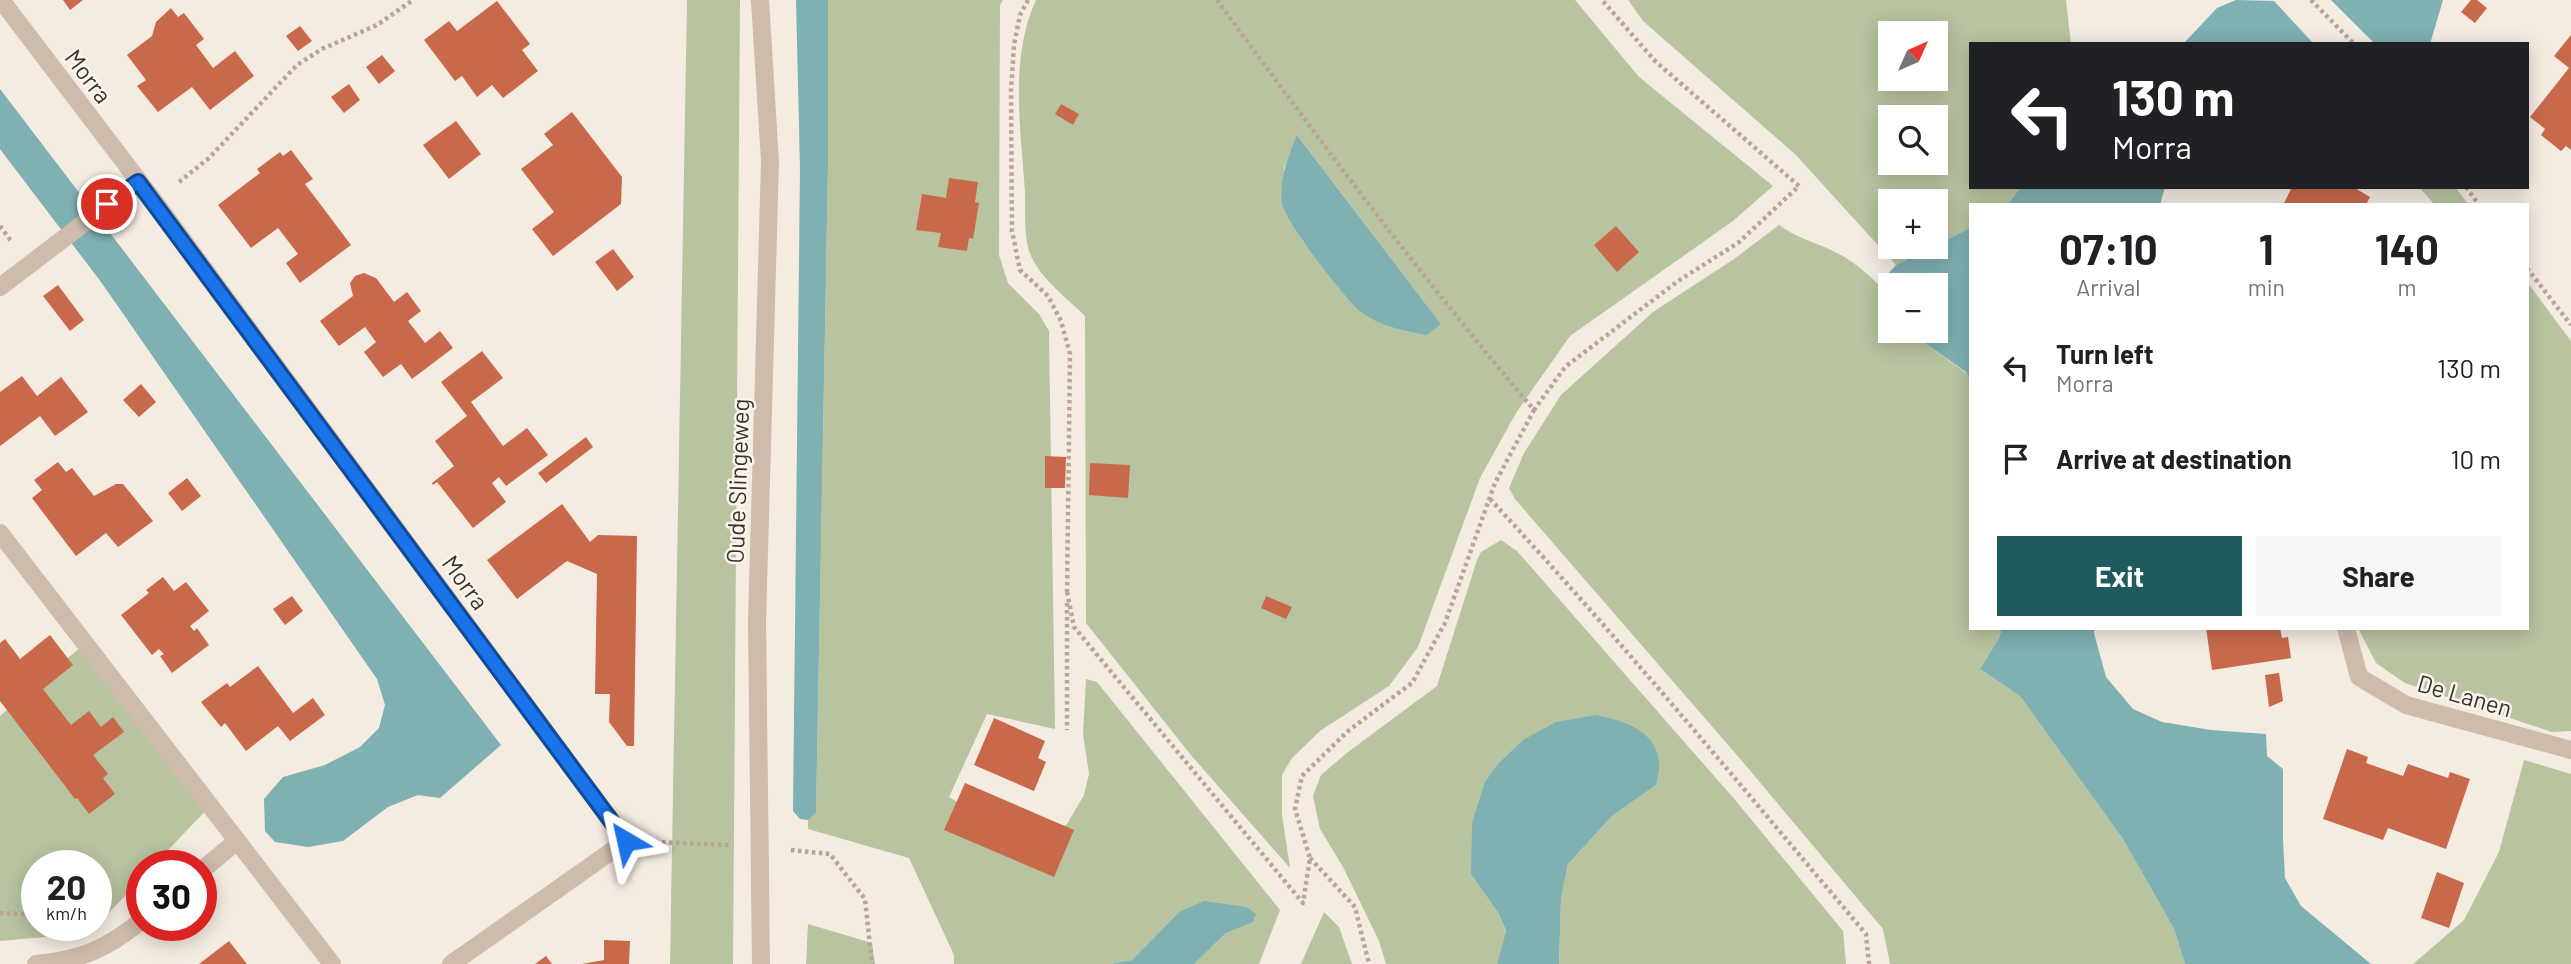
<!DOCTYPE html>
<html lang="en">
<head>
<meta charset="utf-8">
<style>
  :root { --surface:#fff; --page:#f6f6f6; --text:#202124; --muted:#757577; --accent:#1f5a5e }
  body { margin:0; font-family:Barlow,sans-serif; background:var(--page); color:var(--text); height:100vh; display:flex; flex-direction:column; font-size:26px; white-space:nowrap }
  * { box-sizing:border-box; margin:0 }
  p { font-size:23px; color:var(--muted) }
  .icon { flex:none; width:38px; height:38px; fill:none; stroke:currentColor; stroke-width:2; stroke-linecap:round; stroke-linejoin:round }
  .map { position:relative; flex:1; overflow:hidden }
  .panel { position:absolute; left:1969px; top:203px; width:560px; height:427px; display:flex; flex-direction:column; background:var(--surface); border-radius:0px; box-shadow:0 4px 18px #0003 }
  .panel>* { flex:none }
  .top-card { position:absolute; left:1969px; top:42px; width:560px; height:147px; border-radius:0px; box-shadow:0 4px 18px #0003; background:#202124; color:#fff; overflow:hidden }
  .needle { width:46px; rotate:45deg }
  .controls { position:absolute; left:1878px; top:21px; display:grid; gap:14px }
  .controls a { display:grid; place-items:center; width:70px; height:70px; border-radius:0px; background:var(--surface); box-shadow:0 4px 18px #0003; font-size:35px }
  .speed { position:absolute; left:21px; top:850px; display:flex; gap:14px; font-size:35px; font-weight:700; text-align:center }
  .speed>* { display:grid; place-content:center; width:91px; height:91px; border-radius:50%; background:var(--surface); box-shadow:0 4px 18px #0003; line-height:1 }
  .speed small { font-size:18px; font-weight:400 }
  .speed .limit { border:10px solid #d22; background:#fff; color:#111 }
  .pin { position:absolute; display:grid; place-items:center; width:60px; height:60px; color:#fff; margin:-30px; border:4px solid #fff; border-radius:50%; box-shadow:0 2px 7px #0007 }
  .me { position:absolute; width:77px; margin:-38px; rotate:324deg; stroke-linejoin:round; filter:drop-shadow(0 0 5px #0008) }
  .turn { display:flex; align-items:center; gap:24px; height:147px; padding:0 28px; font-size:32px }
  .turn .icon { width:91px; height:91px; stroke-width:2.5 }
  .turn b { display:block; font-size:49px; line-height:60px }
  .eta { display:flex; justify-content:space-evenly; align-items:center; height:119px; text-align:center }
  .eta b { font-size:42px; font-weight:700; line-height:49px }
  .button { display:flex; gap:14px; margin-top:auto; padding:14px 28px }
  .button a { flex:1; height:80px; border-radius:0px; background:var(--accent); color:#fff; font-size:28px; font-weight:700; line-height:80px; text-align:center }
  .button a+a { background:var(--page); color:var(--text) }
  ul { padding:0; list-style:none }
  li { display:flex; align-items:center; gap:21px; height:91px; padding:0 28px }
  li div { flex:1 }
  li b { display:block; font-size:26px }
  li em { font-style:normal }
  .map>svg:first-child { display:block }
  .green { fill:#b8c4a0; fill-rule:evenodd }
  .water { fill:#7fb0b2 }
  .building { fill:#c8694b }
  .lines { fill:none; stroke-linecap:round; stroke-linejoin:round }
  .path { stroke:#b9a596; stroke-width:4.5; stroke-dasharray:3.5 3.5; stroke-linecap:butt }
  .minor { stroke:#cdbbac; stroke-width:18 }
  .route-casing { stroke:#114b97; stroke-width:18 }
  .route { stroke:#1a73e8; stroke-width:12 }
  .labels { text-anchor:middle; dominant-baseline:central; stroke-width:5; stroke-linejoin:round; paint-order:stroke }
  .street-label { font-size:24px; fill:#3b302b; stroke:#fbf5ee }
</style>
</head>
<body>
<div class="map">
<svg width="2571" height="964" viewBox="0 0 2571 964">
  <rect width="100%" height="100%" fill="#f4ebe1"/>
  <!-- green -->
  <path class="green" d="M687 0H740L733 964H670Z
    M828 0H1003L1000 5 999 255 1008 283 1039 314 1049 331 1055 729 987 714 949 797 1022 841 1042 843 1067 824 1084 795 1089 774 1083 734 1086 679 1097 682 1280 910 1259 964H1194L1226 933 1252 922 1179 912 1132 960 1109 964H954V955L909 858 808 829V820L816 813 828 166Z
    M1036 0H1575L1639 77 1773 186 1733 221 1570 336 1516 413 1480 478 1418 647 1389 686 1320 731 1292 758 1282 775V815L1290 868 1190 754 1086 623 1085 316C1067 298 1042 280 1031 256 1023 238 1026 211 1025 192 1021 130 1009 58 1036 0ZM1297 136H1298L1441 324 1344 293 1302 240 1283 205 1284 168Z
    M1628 0H2066L2071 44H1970V187H2021L2007 205H1970V228L1936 245V201H1890V247H1932L1896 265 1795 154 1643 21ZM1890 33H1936V79H1890ZM1890 117H1936V163H1890Z
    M2419 187H2455L2469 205H2435Z
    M1779 225C1798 239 1819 243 1839 254 1858 264 1876 281 1890 297V331H1914L1919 339 1966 373 1970 381V628H2002L1999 638 1980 669 2020 696 2123 839 2174 929 2185 964H1890L1883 929 1742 761 1515 499 1509 488 1524 453 1561 395 1653 312 1734 259Z
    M2527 282 2571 341V731L2552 732 2405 683 2376 663 2359 630V628H2527Z
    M1501 540 1517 551 1736 801 1843 931 1846 964H1559L1561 898 1568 864 1612 816 1656 785 1471 874 1499 914 1506 932 1497 964H1386L1379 941 1343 867 1320 829 1313 796 1321 775 1348 752 1437 686 1477 560 1481 552Z
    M90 639 210 806 153 866H142V878L106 916 96 919V866H37V926H77L45 937 0 941V716Z
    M2524 760 2571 774V964H2413L2464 920 2499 852Z
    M1324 912 1339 927 1352 964H1301Z
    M808 924 872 943 875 964H806Z"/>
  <!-- water -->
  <path class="water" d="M796 0H828V166L816 813 808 820 800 819 793 811 800 168Z
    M2236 0 2274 1 2314 44H2183L2217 8Z
    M2331 0H2443L2430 44H2375Z
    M0 89 501 745 440 798 418 795 388 807 343 841 308 847 275 842 265 831 264 799 283 777 325 765 360 747 379 728 385 705 377 679 101 282 0 149Z
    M1297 135 1441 324 1427 335C1405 331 1379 326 1361 312 1345 299 1285 222 1282 203 1279 178 1288 157 1297 135Z
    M2021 187H2165L2160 205H2007Z
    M1970 228V381L1966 372 1919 339 1914 331H1936V285H1890V297L1879 284 1896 265Z
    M2002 628H2094V633L2106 677 2133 709 2162 722 2211 730 2266 734 2267 756 2283 769V840L2285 878 2301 906 2371 964H2185L2174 929 2123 839 2020 696 1980 669 1999 638Z
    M1597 715C1623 721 1657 730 1659 763 1660 770 1657 778 1656 785L1612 816 1568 864 1561 898 1559 964H1497L1506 931 1499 914 1471 874 1472 823 1485 782 1498 764 1523 740 1556 722Z
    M1204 901 1246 907 1256 914 1253 922 1226 933 1194 964H1109L1132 960 1179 912Z"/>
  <!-- building -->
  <path class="building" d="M63 0H83L70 10Z
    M2471 0H2477L2487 8 2475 23 2461 12Z
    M497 1 530 44 522 50 538 71 503 98 492 85 477 97 462 76 455 81 424 40 449 21 457 31Z
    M171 8 178 17 184 13 204 39 196 45 213 68 235 51 254 76 210 110 192 87 158 112 137 86 146 80 127 55 152 36 156 22Z
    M300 26 312 41 298 51 286 36Z
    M2571 35V150L2566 146 2561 151 2541 135 2545 129 2530 117 2569 68 2554 56Z
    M382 55 395 71 379 84 366 67Z
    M349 84 360 100 344 113 331 97Z
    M1061 104 1079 114 1073 125 1055 114Z
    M572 112 622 177 621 204 553 256 532 229 554 212 521 169 553 145 544 134Z
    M456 121 481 154 449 179 423 145Z
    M291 150 313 179 305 184 351 245 300 283 286 263 298 254 278 228 251 248 218 205 260 173 257 169 280 152 283 156Z
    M949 178 978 182 975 202 979 203 973 239 969 238 967 251 938 247 941 233 916 230 922 194 946 198Z
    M2292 187H2353L2370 197 2366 205H2283Z
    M1616 226 1639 252 1617 272 1594 245Z
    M613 249 634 277 617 291 595 262Z
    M364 273 376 278 394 302 407 292 421 311 408 321 425 343 440 331 453 348 412 379 401 364 383 377 364 352 376 342 365 327 339 346 320 321 353 296 350 283 355 276Z
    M58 285 84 320 70 331 43 296Z
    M482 351 503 378 471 402 503 446 527 428 548 455 506 486 499 477 492 483 506 502 473 528 437 482 433 485 432 483 454 466 435 441 467 416 441 382Z
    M22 376 37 396 61 377 88 412 55 436 40 416 0 446V392Z
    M141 384 156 402 139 417 123 400Z
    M586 437 593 447 546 483 538 473Z
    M1045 456 1066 457 1065 488H1045Z
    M58 462 66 472 72 468 94 496 116 484H123L153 521 118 547 106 533 76 556 32 498 42 490 34 480Z
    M1090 463 1130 465 1128 498 1089 495Z
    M187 478 201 496 182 511 168 493Z
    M562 504 590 542 598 535 637 536 634 746H627L609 722 610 694H595L597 574 567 561 517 599 487 560Z
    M163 577 174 591 186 582 209 611 190 626 194 631 197 628 209 645 172 673 160 656 164 654 159 649 152 655 121 615 149 593 146 590Z
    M292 596 303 611 285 625 273 609Z
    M1266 596 1292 607 1286 619 1261 608Z
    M2206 628H2280L2282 638 2288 637 2291 658 2212 670Z
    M50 635 73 665 43 689 71 725 89 711 101 727 113 717 124 732 93 755 108 774 103 778 115 794 89 814 77 798 75 799 0 701V643L5 639 20 659Z
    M258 666 293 713 313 698 325 715 290 741 278 726 246 751 225 723 221 727 201 702 227 683 230 687Z
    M2279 673 2283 701 2269 707 2265 675Z
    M994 718 1045 741 1038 758 1046 762 1034 791 974 765Z
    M2347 749 2368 757 2366 763 2403 776 2408 764 2448 778 2450 772 2470 779 2446 849 2388 828 2383 840 2323 819Z
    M965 783 1074 830 1054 877 944 830Z
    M2437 872 2464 883 2449 928 2421 918Z
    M604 940 630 941 629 964H582L604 960Z
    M229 941 247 964H199Z
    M546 956 552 964H535Z"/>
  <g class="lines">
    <!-- path -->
    <path class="path" d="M1028 0 1020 15 1014 45 1011 90 1012 231 1020 270 1048 296 1061 321 1070 354 1067 595
      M1217 0C1319 140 1422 278 1534 410L1565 367 1678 281 1738 243 1799 186 1655 61 1602 0
      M2311 0 2354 44
      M179 182 209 158 297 65 322 49 377 25 413 0
      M2466 187 2479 205
      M0 226 11 241
      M2527 268 2571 325
      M1490 499C1620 639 1742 787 1866 934L1869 964
      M1067 592 1074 627 1303 903 1310 858 1295 809 1302 776 1348 731 1412 683 1445 623 1495 483 1534 410
      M1067 603V730
      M655 842 730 845
      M791 850 830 854 865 899 872 964
      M1310 858 1355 907 1369 964
      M96 909 110 902
      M0 913 37 915"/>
    <!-- minor -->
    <path class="minor" d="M1 0 154 201 626 841 451 964
      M760 0 770 161 757 622 761 964
      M0 287 138 182
      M0 533 332 964
      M2346 628 2359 677 2406 705 2571 750
      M201 871 237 841
      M36 964C81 960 107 949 142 920"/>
  </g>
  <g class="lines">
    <defs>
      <path id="route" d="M107 204 138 182 626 841"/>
    </defs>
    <!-- route casing -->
    <use href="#route" class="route-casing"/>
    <!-- route -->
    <use href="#route" class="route"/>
  </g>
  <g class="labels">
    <!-- street labels -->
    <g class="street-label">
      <text transform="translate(89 76) rotate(53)">Morra</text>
      <text transform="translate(737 481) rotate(-88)">Oude Slingeweg</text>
      <text transform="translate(466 582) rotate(54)">Morra</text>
      <text transform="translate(2465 695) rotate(16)">De Lanen</text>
    </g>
  </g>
</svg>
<div class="controls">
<a><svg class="needle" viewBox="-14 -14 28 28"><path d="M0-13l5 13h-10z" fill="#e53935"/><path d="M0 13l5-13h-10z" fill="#757577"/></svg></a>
<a><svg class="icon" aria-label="search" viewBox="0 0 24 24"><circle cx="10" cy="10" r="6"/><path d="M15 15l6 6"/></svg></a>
<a>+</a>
<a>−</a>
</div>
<div class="speed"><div>20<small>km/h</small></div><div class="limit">30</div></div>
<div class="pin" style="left:107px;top:204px;background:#d93025"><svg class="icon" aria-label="arrive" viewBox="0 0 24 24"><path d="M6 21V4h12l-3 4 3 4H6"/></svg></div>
<svg class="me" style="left:626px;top:841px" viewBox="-20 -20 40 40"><path d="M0-17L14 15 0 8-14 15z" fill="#1a73e8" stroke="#fff" stroke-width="4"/></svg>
<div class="top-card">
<div class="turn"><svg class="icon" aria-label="left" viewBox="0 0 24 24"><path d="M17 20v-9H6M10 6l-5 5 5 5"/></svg><div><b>130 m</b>Morra</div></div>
</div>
<section class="panel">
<div class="eta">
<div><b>07:10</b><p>Arrival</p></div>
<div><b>1</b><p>min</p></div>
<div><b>140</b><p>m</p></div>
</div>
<ul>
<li><svg class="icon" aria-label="left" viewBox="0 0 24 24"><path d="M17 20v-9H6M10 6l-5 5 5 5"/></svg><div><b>Turn left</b><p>Morra</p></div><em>130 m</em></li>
<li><svg class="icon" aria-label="arrive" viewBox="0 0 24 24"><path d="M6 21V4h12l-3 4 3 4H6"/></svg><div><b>Arrive at destination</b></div><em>10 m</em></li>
</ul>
<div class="button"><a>Exit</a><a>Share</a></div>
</section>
</div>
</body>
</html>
